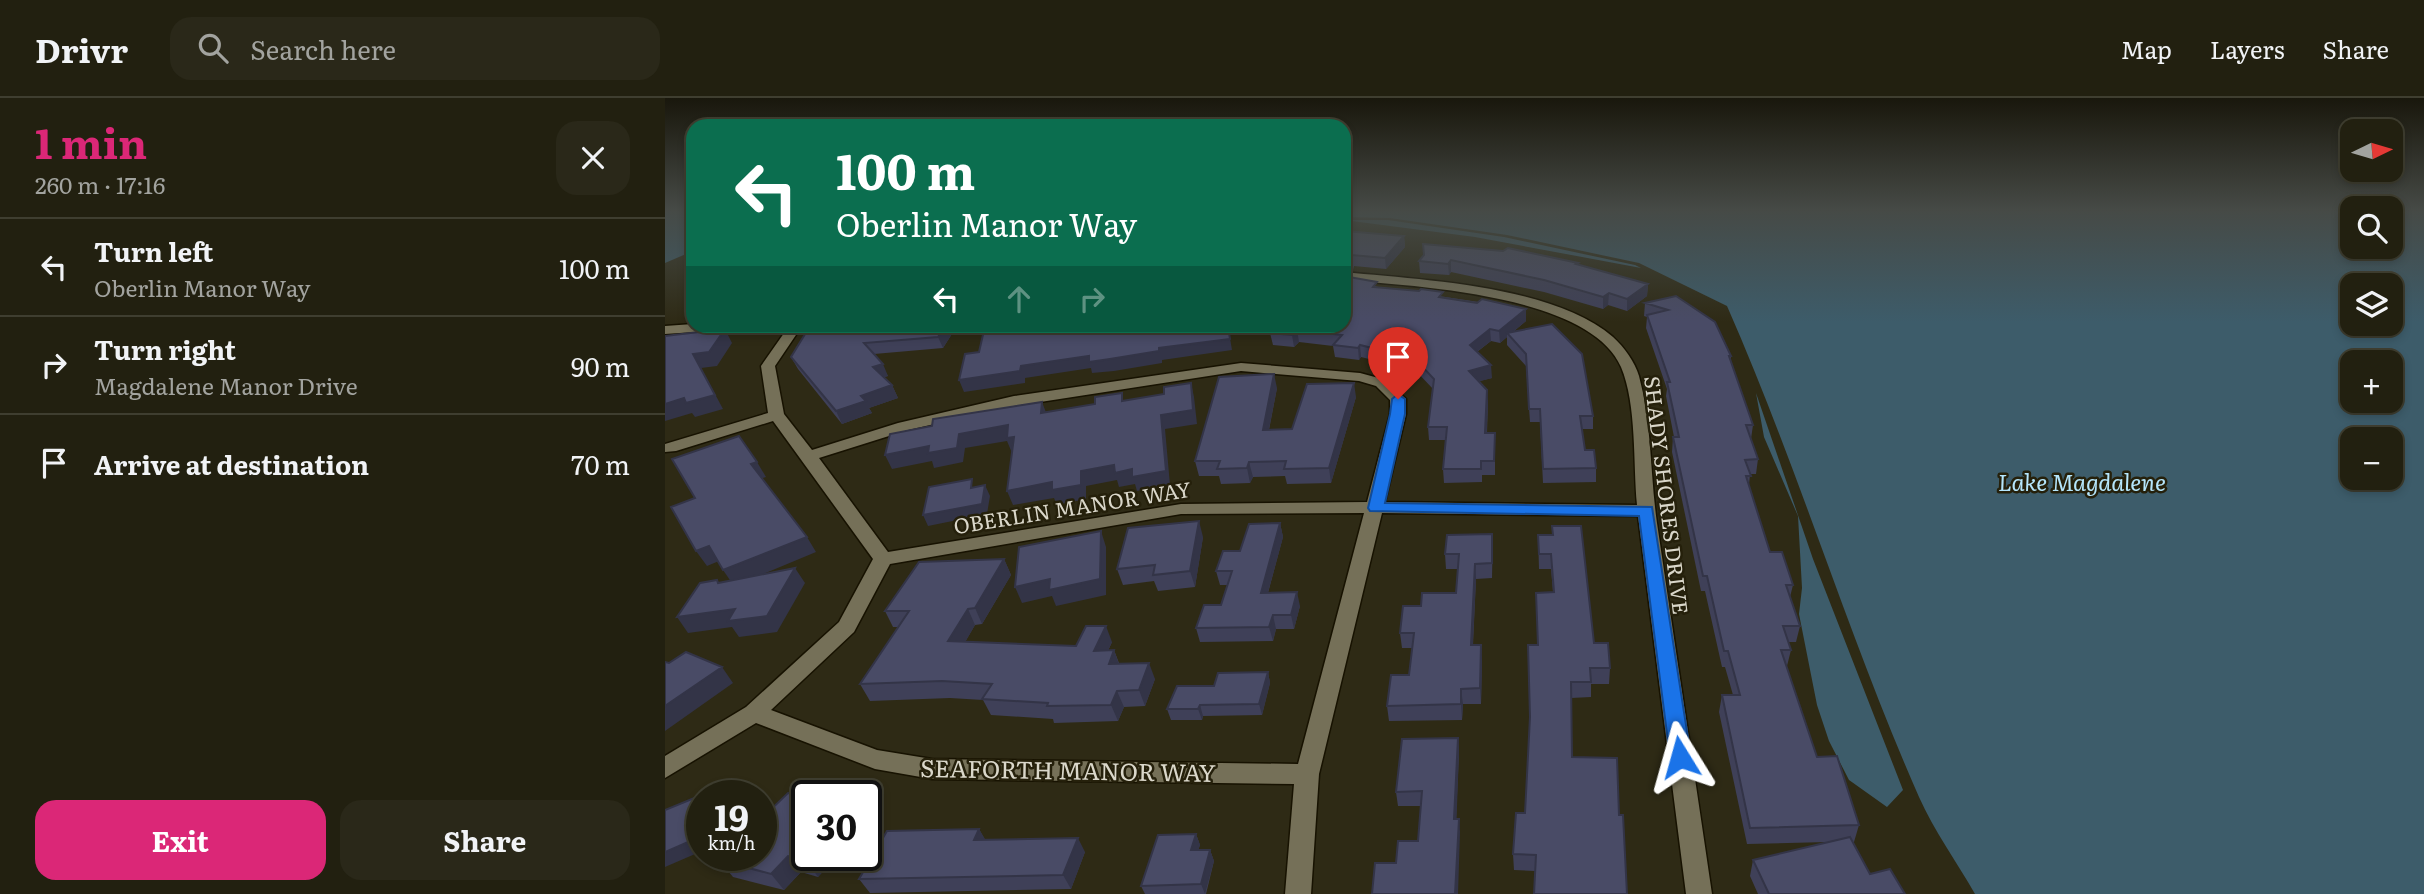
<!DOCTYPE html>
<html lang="en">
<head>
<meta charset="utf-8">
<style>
  :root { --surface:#222010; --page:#2a2819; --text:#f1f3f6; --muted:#a2a39f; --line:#3f3e30; --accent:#db2777 }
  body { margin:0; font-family:Literata,serif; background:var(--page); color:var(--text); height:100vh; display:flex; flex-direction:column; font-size:26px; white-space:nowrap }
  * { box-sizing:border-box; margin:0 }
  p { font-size:23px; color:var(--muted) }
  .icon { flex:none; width:38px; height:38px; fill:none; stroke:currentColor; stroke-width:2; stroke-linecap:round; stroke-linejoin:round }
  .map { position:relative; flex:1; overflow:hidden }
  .side { display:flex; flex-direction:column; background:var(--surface); width:665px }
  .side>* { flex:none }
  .guide { position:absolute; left:21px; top:21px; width:665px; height:214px; border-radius:21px; box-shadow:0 4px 10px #0003,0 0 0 2px var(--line); background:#0b6e4f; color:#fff; overflow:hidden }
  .needle { width:46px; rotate:85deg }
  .fabs { position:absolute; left:1675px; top:21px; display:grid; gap:14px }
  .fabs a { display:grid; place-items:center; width:63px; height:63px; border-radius:14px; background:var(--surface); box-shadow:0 4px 10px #0003,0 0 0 2px var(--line); font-size:35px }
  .speed { position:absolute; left:21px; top:682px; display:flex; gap:14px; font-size:35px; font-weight:700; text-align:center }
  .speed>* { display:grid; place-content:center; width:91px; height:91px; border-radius:50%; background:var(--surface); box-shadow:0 4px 10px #0003,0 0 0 2px var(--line); line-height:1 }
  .speed small { font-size:18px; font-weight:400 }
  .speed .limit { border:4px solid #111; border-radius:10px; background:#fff; color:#111 }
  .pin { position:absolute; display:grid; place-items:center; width:60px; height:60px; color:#fff; margin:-72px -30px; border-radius:50% 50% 50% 0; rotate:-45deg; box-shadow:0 0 7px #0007 }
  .pin .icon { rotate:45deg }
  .me { position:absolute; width:77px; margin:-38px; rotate:352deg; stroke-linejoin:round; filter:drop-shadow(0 0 5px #0008) }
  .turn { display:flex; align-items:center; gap:24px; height:147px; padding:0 35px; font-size:32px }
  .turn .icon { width:91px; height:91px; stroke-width:2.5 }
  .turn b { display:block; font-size:49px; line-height:60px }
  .lanes { display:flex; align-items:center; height:66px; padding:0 35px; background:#0003; justify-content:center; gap:35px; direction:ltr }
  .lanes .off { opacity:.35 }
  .round { display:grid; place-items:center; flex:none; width:74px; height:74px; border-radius:21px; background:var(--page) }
  .headline { display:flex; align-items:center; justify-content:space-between; height:119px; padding:0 35px }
  h1 { font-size:42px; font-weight:700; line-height:52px; color:var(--accent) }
  .button { display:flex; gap:14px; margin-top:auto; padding:14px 35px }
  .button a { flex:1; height:80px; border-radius:21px; background:var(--accent); color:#fff; font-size:28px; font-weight:700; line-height:80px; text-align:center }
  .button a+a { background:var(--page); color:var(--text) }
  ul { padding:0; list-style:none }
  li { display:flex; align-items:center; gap:21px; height:98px; padding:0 35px; border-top:2px solid var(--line) }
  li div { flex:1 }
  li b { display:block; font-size:26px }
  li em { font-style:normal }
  header { display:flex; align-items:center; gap:42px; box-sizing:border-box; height:98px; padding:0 35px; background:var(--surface); border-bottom:2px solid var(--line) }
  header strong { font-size:33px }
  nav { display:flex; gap:38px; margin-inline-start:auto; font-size:24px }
  .search { width:490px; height:63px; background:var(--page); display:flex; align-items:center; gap:18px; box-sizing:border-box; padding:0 24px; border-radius:21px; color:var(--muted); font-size:26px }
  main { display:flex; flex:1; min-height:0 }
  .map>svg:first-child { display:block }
  .water { fill:#3d5c6a; fill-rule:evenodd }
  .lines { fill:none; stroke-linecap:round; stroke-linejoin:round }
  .minor-casing { stroke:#171201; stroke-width:3 }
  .minor { fill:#757058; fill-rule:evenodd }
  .wall { fill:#3f4058 }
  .shaded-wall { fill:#333447 }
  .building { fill:#494b66; stroke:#333447; stroke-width:2 }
  .route { fill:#1a73e8; stroke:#114b97; stroke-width:2 }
  .labels { text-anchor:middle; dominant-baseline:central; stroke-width:5; stroke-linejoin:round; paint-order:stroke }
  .street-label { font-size:21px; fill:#dad7ca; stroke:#25200b }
  .water-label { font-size:23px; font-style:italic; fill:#b5e6fc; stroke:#25200b }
  .near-street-label { font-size:24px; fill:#dad7ca; stroke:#25200b }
</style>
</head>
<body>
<header>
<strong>Drivr</strong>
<div class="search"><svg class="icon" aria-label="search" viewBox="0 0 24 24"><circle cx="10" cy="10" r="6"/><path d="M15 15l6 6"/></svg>Search here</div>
<nav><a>Map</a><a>Layers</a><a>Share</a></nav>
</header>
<main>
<section class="side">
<div class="headline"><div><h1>1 min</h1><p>260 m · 17:16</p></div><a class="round"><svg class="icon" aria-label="close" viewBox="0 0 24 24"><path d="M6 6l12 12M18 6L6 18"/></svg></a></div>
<ul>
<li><svg class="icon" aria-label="left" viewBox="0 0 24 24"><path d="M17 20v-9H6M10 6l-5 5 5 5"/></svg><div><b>Turn left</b><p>Oberlin Manor Way</p></div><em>100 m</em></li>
<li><svg class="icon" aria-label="right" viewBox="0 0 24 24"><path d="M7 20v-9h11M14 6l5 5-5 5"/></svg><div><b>Turn right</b><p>Magdalene Manor Drive</p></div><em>90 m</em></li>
<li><svg class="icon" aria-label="arrive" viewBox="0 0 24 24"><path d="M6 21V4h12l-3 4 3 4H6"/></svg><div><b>Arrive at destination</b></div><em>70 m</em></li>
</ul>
<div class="button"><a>Exit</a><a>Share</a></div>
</section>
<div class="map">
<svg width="1759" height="796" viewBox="0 0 1759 796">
  <rect width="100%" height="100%" fill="#2e2a15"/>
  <!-- water -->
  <path class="water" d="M0 113H28V153L0 165Z
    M679 113H1687V149H1726V113H1759V796H1310C1292 764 1269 733 1254 699 1183 538 1133 369 1062 208L974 165 842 137 725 120 679 119ZM1687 187H1726V226H1687ZM1687 264H1726V303H1687ZM1687 341H1726V380H1687Z
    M679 122H723L839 139 970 167 976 170 810 139Z
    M1091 295 1148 461 1238 692 1222 709 1184 682 1164 643 1152 607 1134 516 1137 490 1133 418 1099 339Z"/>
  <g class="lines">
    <defs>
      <path id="minor" d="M679 174C757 182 887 187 948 239 959 249 970 264 974 278 987 326 985 376 992 425 1010 549 1029 672 1047 796H1021L973 418 717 415 654 676 646 796H620L629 686 267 681 210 671 91 625 0 680V658L81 609 174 524 208 461 108 323 11 353 0 354V346L103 315 96 268 124 228H137L110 268 119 316 147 352 233 325 349 298 576 265 695 275 721 282 741 301V316L720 404 972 407C968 366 972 307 956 269 924 196 748 188 679 182ZM576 273 694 283 711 288 725 302V316L702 404 516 406 223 454 154 360 243 332 349 308ZM699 415 633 666 267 661 212 652 106 612 189 534 225 466 516 416Z
        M28 226V228H65L58 232 0 236V228Z"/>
    </defs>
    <!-- minor casing -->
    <use href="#minor" class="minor-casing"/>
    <!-- minor -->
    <use href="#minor" class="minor"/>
  </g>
  <!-- wall -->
  <path class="wall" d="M679 133 739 138 740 149 721 171 689 168 688 172H679Z
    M759 157 913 167 983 186 982 198 962 213 943 207 938 211 879 194 786 174 784 177 755 175 754 163Z
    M685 174 686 180 713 189 861 211V223L848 234 928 318V331H917L920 352 931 370V384L878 385 875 324H865L861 268 842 247V239L835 245 826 243 812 254 827 280 814 283 823 304 822 335H830V377H817V384L779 385 778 371 781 342H764L763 329 768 291 751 273 696 259 694 262 670 259 668 248 634 244 629 249 608 247 605 235Z
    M1011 198 1066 258V264L1088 327 1086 341 1093 361 1091 376H1085L1084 387 1105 454 1128 487 1125 499 1135 528 1131 544H1123L1126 552 1122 568H1121L1152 659 1194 727 1189 744H1187L1205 776 1240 796H1093L1085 778 1088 762 1163 744 1082 746 1054 614 1057 597H1068L1060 569H1057L1040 493H1036L1007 354 1008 339H1009L1001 298 1002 291 981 230 982 219 979 218 980 205Z
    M209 228H292L278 250 209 256 223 278 219 279 227 287 233 300 204 310 207 315 177 326 133 271 126 259Z
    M612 290 604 332 627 331 691 299 666 385 622 386 620 378 588 379 585 385 556 386 554 378H534L530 363Z
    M615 425 618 439 603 495 635 508 629 531H611L608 543 535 544 531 530 556 507 563 487H555L551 473 575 453Z
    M827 436V480L811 481 808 547 817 562 816 606H798L797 622 724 623 722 608 744 577 747 550H737L735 535 756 508 791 495 793 471H781L780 456Z
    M873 437H887L929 545 945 570 944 586H926V599L906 600 870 773 849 772 848 756 860 715 872 547 888 494 886 471H874Z
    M538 439 530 489 493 493 489 483 458 487 452 471Z
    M339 461 346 477 317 526 310 527 300 544 411 548 447 544 443 553 449 552 454 565 490 581 480 608 459 609 453 623 389 625 388 621 326 617 318 602 285 600 205 603 195 586 233 529H228L220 513Z
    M603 574 605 585 597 617 538 618 537 622H506L502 611 549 588Z
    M793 640 794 655 791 721 795 735 731 765 753 743 756 708H733L731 694Z
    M314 731 320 742 420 754 406 791 205 795 194 781Z
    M531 736 535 747 533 752H545L549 763 541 796H480L476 788Z
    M59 758H193L186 765 169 761 153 779 136 774 119 792 68 779 54 762Z"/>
  <!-- shaded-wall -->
  <path class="shaded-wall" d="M739 138 740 149 721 171 720 160Z
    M786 162V174L784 177 783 166Z
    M983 186 982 198 962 213V201Z
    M944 195 943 207 938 211V199Z
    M861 211V223L844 237 842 235V239L835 245 834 233Z
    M280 228H292L278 250 273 239Z
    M563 228 567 252 497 262V265L449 273 427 275 426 270 360 280V285L299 294 294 282 356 268 424 258 494 250Z
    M60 231 67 245 52 268 36 270 58 311 30 319 27 315 0 323V306L28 256Z
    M825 231 826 243 805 259V247Z
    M632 232 634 244 629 249 627 237Z
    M695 247 696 259 694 262 693 250Z
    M218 266 223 278 214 281 208 269Z
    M826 267 827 280 805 286 804 273Z
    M609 276 612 290 601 346 598 332Z
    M526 285 529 299 532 326 500 331 505 387 472 393 470 386 454 389 452 382 421 388V401L392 407 389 400 348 407 342 393 387 384 416 373 496 317Z
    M689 285 691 299 666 385 664 370Z
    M227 287 233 300 204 310 207 315 177 326 171 313 196 298Z
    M822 292 823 304 821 348 820 335Z
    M377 304 382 317 376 315Z
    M343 327 349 339 347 355 342 343 300 350 298 364 269 370 267 363 227 371 220 357 264 348 294 336Z
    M92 364 101 379 95 381 86 366Z
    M584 364 588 379 585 385 582 370Z
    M320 387 325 398 322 416 263 428 258 417Z
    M534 423 538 439 530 489 525 473Z
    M615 425 618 439 599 509 596 495Z
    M436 433 441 449V497L391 508 387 498 357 505 350 489Z
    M827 436 828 450 827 480Z
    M142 439 151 454 69 488 58 472Z
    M44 448 54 463 42 468 31 453Z
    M339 461 346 477 317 526 310 510Z
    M810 466 811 481 807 562 806 547Z
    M130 470 140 485 112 534 74 539 67 529 23 535 12 519Z
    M632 494 635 508 629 531 626 517Z
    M303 511 310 527 291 560 283 543Z
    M608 517 611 531 608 543 604 529Z
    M441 528 447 544 435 569 429 553Z
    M816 547 817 562 816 606 815 590Z
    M449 552 455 569 444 566Z
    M484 565 490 581 480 608 474 592Z
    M57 569 68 585 0 633V608Z
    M603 574 605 585 597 617 594 606Z
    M796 591 798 606 797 622 796 606Z
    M452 593 459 609 453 623 446 607Z
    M535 607 538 618 537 622 533 611Z
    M793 640 794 655 791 736 789 721Z
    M61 687 70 698H62Z
    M206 715 217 732 201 749V720Z
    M794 721 795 735 793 796H790Z
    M314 731 323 746 309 742Z
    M531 736 535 747 530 763 526 752Z
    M37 738V753L0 769V754Z
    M413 740 420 754 406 791 398 777Z
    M545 752 549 763 540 796 536 786Z
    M123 758 136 774 119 792 106 776Z
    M145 758H167L169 761 153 779 141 762Z
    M181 758H193L186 765Z"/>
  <!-- building -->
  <path class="building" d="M679 133H680L739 138 720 160 687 157V161H679V155L683 150 679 149Z
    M758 146 838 153 843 150 913 165 911 166 983 186 962 201 944 195 938 199 879 182 786 162 783 166 754 163 759 157Z
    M679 173 685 174 684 179 712 184 708 189 754 193 756 191 778 194 774 199 812 205 817 201 861 211 834 233 825 231 805 247 826 267 804 273 822 292 820 335H830L829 363H816V371H778L782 329H763L769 281 750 261 695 247 693 250 668 247 677 237 632 232 627 237 605 235 612 228H679Z
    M1011 198 1050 224 1066 258H1064L1088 327H1081L1093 361 1080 362 1086 378H1081L1105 454H1117L1128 487H1121L1135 528H1118L1126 552H1116L1152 659 1172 658 1194 727 1085 730 1057 597H1075L1063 553H1059L1042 478H1038L1008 339H1014L1002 284H1005L982 217 1003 212 980 205Z
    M887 226 917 256 928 318H915L920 352H929L931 370 878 371 875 311H864L861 256 842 235Z
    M145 228H280L273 239 199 245 218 266 208 269 227 287 196 298 201 303 171 313 126 259Z
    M320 228H493L494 235 551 228H563L565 241 494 250V253L445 261 424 264V258L356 268 355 273 294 282 300 256 314 254Z
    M60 231 44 254 28 256 50 297 21 305 19 300 0 306V238Z
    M609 276 598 332 627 331 642 286 689 285 664 370 619 371 621 363 584 364 582 370 552 371 555 363H530L554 279Z
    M526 285 528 312 496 317 501 373 467 379V371L450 375 449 367 416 373V387L387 392V384L342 393 349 339 342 340 343 327 294 336 292 350 263 355 264 348 220 357 225 336 267 328 268 321 377 304 376 315 430 306V299L457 295V303L499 296V289Z
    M74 338 92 364 86 366 142 439 58 472 44 448 31 453 6 409 30 400 7 361Z
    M307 381 306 390 320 387 317 406 258 417 264 389Z
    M534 423 525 473 488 477 490 467 452 471 463 430Z
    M615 425 596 495 632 494 626 517H608L604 529 531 530 539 507H556L567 473H551L558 453H575L584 426Z
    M887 428H916L929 545H943L945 570H925L926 584H906L907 659 952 660 954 717H958L962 796H869L871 757 848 756 851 715H860L865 619 863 547H873L871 495 889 494 886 456H874L873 437H888Z
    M436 433 435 481 384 492 385 481 350 489 354 449Z
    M827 436V465L810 466 806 547H816L815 590 796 591V606L722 608 726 577H744L749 535H735L738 508H756L757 495H791L794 456H780L782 437Z
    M339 461 310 510 303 511 283 543 411 548 421 528H441L429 553 449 552 444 566 484 565 474 592 452 593 446 607 382 608 383 605 317 601 327 586 277 583 195 586 244 513H220L254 464Z
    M130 470 102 518 63 523 70 511 12 519 35 485 52 482 53 485Z
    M21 554 57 569 0 608V564L4 565Z
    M603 574 594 606 535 607 533 611H502L512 588H549L553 575Z
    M793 640 789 721H794L790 796H707L710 765H731L733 743H753L757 693 731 694 737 641Z
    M61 687 62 698H37V738L0 754V712Z
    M123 695 142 699V758H145L141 762 123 758 106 776 54 762 59 758H96V721Z
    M314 731 309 742 413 740 398 777 194 781 222 733Z
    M531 736 526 752H545L536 786 476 788 493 737Z
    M1185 739 1205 776 1225 771 1240 796H1104L1088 762Z"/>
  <!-- sky -->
  <linearGradient id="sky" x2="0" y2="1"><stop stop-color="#19170c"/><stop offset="0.5" stop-color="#464a46"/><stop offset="1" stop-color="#464a46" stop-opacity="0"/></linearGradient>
  <rect width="1759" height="224" fill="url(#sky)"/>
  <!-- route -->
  <path class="route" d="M733 296 740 301V316L720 405 987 409 1026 659 1023 665 1015 668 1008 665 1005 659 974 418 705 413 703 410 725 316 727 301Z"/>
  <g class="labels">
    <!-- street labels -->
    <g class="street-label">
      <text transform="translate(1003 397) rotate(83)">SHADY SHORES DRIVE</text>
      <text transform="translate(407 408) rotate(-9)">OBERLIN MANOR WAY</text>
    </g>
    <!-- water labels -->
    <g class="water-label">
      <text x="1417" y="383">Lake Magdalene</text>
    </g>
    <!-- near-street labels -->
    <g class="near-street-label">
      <text transform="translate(403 671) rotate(1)">SEAFORTH MANOR WAY</text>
    </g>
  </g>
</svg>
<div class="fabs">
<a><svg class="needle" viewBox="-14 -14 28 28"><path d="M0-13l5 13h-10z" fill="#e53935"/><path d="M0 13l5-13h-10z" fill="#a2a39f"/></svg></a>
<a><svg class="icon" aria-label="search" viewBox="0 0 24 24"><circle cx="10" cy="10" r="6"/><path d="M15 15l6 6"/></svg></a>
<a><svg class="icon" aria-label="layers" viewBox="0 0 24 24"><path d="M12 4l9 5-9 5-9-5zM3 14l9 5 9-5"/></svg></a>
<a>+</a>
<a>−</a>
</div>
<div class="speed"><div>19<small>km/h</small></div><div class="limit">30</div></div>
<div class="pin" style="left:733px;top:301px;background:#d93025"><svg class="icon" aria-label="arrive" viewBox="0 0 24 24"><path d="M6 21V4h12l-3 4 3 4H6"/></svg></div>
<svg class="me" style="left:1015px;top:659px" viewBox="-20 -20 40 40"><path d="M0-17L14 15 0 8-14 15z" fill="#1a73e8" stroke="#fff" stroke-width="4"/></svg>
<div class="guide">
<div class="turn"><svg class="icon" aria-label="left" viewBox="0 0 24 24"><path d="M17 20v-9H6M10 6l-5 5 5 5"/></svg><div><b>100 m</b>Oberlin Manor Way</div></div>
<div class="lanes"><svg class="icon" aria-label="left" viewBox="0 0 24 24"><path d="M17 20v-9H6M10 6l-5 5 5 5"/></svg><svg class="icon off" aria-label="ahead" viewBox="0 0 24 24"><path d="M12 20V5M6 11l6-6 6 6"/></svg><svg class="icon off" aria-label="right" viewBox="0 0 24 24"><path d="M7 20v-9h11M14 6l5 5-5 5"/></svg></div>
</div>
</div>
</main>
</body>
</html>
